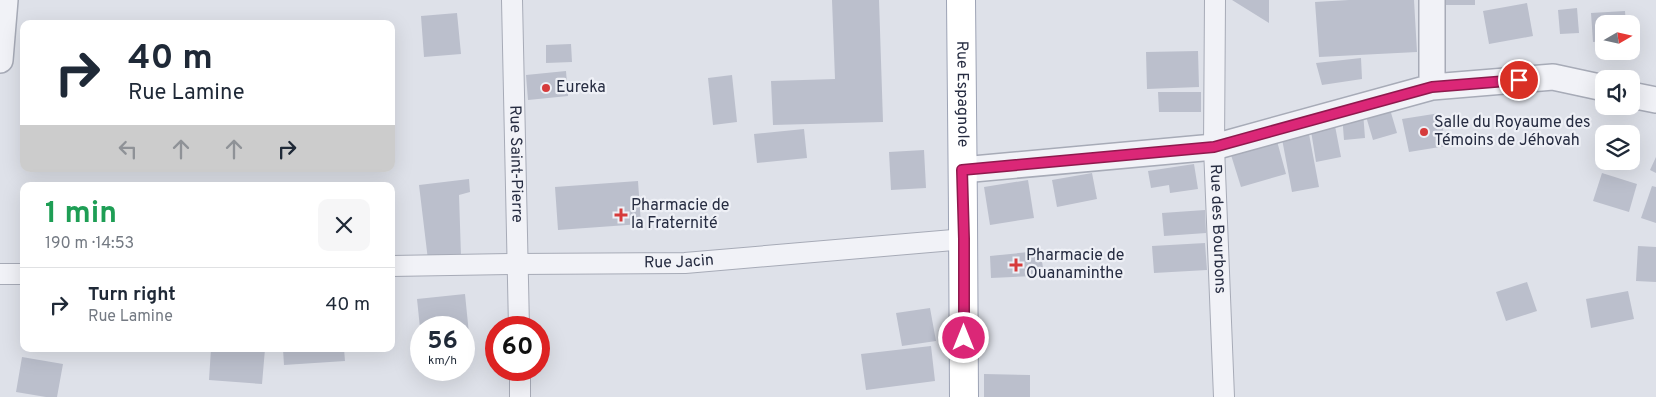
<!DOCTYPE html>
<html lang="en">
<head>
<meta charset="utf-8">
<style>
  :root { --surface:#fff; --page:#f6f6f7; --text:#1f2937; --muted:#747a83; --line:#e0e1e3 }
  body { margin:0; font-family:Overpass,sans-serif; background:var(--page); color:var(--text); height:100vh; display:flex; flex-direction:column; font-size:19px; white-space:nowrap }
  * { box-sizing:border-box; margin:0 }
  p { font-size:16px; color:var(--muted) }
  .icon { flex:none; width:28px; height:28px; fill:none; stroke:currentColor; stroke-width:2; stroke-linecap:round; stroke-linejoin:round }
  .map { position:relative; flex:1; overflow:hidden }
  .drawer { position:absolute; left:20px; top:182px; width:375px; height:170px; display:flex; flex-direction:column; background:var(--surface); border-radius:10px; box-shadow:0 5px 20px #0002 }
  .drawer>* { flex:none }
  .banner { position:absolute; left:20px; top:20px; width:375px; height:152px; border-radius:10px; box-shadow:0 5px 20px #0002; background:#fff; color:var(--text); overflow:hidden }
  .needle { width:32px; rotate:81deg }
  .fabs { position:absolute; left:1595px; top:15px; display:grid; gap:10px }
  .fabs a { display:grid; place-items:center; width:45px; height:45px; border-radius:10px; background:var(--surface); box-shadow:0 5px 20px #0002; font-size:25px }
  .speed { position:absolute; left:410px; top:316px; display:flex; gap:10px; font-size:25px; font-weight:700; text-align:center }
  .speed>* { display:grid; place-content:center; width:65px; height:65px; border-radius:50%; background:var(--surface); box-shadow:0 5px 20px #0002; line-height:1 }
  .speed small { font-size:12px; font-weight:400 }
  .speed .limit { border:8px solid #d22; background:#fff; color:#111 }
  .pin { position:absolute; display:grid; place-items:center; width:42px; height:42px; color:#fff; margin:-21px; border:2px solid #fff; border-radius:50%; box-shadow:0 1px 5px #0007 }
  .me { position:absolute; width:55px; margin:-28px; rotate:0deg; stroke-linejoin:round; filter:drop-shadow(0 0 4px #0008) }
  .turn { display:flex; align-items:center; gap:18px; height:105px; padding:0 25px; font-size:22px }
  .turn .icon { width:65px; height:65px; stroke-width:2.5 }
  .turn b { display:block; font-size:35px; line-height:42px }
  .lanes { display:flex; align-items:center; height:48px; padding:0 25px; background:#0003; justify-content:center; gap:25px; direction:ltr }
  .lanes .off { opacity:.35 }
  .round { display:grid; place-items:center; flex:none; width:52px; height:52px; border-radius:10px; background:var(--page) }
  .headline { display:flex; align-items:center; justify-content:space-between; height:85px; padding:0 25px }
  h1 { font-size:30px; font-weight:700; line-height:38px; color:#1e9e55 }
  ul { padding:0; list-style:none }
  li { display:flex; align-items:center; gap:15px; height:75px; padding:0 25px; border-top:1px solid var(--line) }
  li div { flex:1 }
  li b { display:block; font-size:19px }
  li em { font-style:normal }
  .map>svg:first-child { display:block }
  .building { fill:#bbbfcc }
  .lines { fill:none; stroke-linecap:round; stroke-linejoin:round }
  .minor-casing { stroke:#a7abb7; stroke-width:22 }
  .tertiary-casing { stroke:#a7abb7; stroke-width:28 }
  .primary-casing { stroke:#9da3b5; stroke-width:30 }
  .minor { stroke:#f1f2f7; stroke-width:20 }
  .tertiary { stroke:#f1f2f7; stroke-width:25 }
  .primary { stroke:#fff; stroke-width:28 }
  .route-casing { stroke:#8e194d; stroke-width:12 }
  .route { stroke:#db2777; stroke-width:9 }
  .poi-dot { fill:#d63b3b; stroke:#eef0f6; stroke-width:2 }
  .labels { text-anchor:middle; dominant-baseline:central; stroke-width:4.5; stroke-linejoin:round; paint-order:stroke }
  .poi-label { font-size:16px; fill:#262c41; stroke:#eef0f6; text-anchor:start }
  .street-label { font-size:16px; fill:#262c41; stroke:#eef0f6 }
</style>
</head>
<body>
<div class="map">
<svg width="1656" height="397" viewBox="0 0 1656 397">
  <rect width="100%" height="100%" fill="#dee1e9"/>
  <!-- building -->
  <path class="building" d="M832 0H879L883 122 773 125 771 81 835 79Z
    M1232 0H1269V23Z
    M1349 0H1414L1417 52 1319 57 1315 2Z
    M1443 0H1475V5H1443Z
    M1527 3 1533 36 1489 44 1483 11Z
    M1577 8 1579 33 1560 34 1558 10Z
    M1625 11 1626 24H1604V41L1593 42 1591 13Z
    M457 13 461 54 424 57 421 16Z
    M571 44 572 62 546 63V45Z
    M1198 51 1199 87 1147 89 1146 52Z
    M1361 58 1362 79 1322 85 1316 63Z
    M566 71 568 96 528 100 526 75Z
    M732 75 737 122 713 125 708 78Z
    M1158 92H1201V112H1159Z
    M1389 106 1397 133 1373 140 1365 113Z
    M1363 112 1365 138 1344 140 1342 114Z
    M1440 113 1446 146 1409 152 1402 119Z
    M1335 126 1341 157 1316 162 1311 131Z
    M804 129 807 158 757 163 754 134Z
    M1309 134 1319 187 1292 192 1282 139Z
    M1277 141 1286 174 1241 187 1231 155Z
    M924 150 926 188 891 190 889 152Z
    M1656 157V173L1650 170Z
    M1194 164 1198 189 1170 193 1169 185 1151 188 1148 171Z
    M1092 173 1097 199 1057 207 1052 180Z
    M1602 173 1637 184 1629 212 1593 201Z
    M469 179 470 192 459 195 461 256 428 260 419 185Z
    M1028 180 1034 218 990 225 984 187Z
    M638 181 641 224 558 230 555 187Z
    M1652 186 1656 187V223L1641 218Z
    M1205 210 1206 233 1164 236 1162 213Z
    M1205 243 1207 270 1154 273 1152 246Z
    M1638 246 1656 247V282L1636 281Z
    M1029 252 1041 254 1043 268 1036 269 1035 276 991 278 990 256Z
    M1527 282 1537 311 1506 321 1496 292Z
    M1628 291 1634 319 1591 328 1586 299Z
    M465 294 470 344H464V328H420L417 299Z
    M930 308 936 341 902 346 896 313Z
    M931 346 935 381 866 390 861 354Z
    M211 349H265L262 384 209 380Z
    M283 349H344L345 361 284 365Z
    M22 357 63 364 57 397H46L16 392Z
    M984 374 1030 375V397H984Z"/>
  <g class="lines">
    <defs>
      <g id="minor">
        <path id="s1" d="M512 0 519 328"/>
        <path id="s2" d="M1215 0 1214 147 1224 397"/>
        <path id="s3" d="M391 266 517 264 685 263 965 239"/>
        <path d="M0 274H24"/>
        <path d="M520 370V397"/>
      </g>
      <path id="tertiary" d="M0 60 5 0
        M1432 87V0
        M1631 95 1656 100
        M962 170 1214 147 1432 87 1553 77 1604 88"/>
      <g id="primary">
        <path id="s4" d="M961 0C962 132 964 265 964 397"/>
      </g>
    </defs>
    <!-- minor casing -->
    <use href="#minor" class="minor-casing"/>
    <!-- tertiary casing -->
    <use href="#tertiary" class="tertiary-casing"/>
    <!-- primary casing -->
    <use href="#primary" class="primary-casing"/>
    <!-- minor -->
    <use href="#minor" class="minor"/>
    <!-- tertiary -->
    <use href="#tertiary" class="tertiary"/>
    <!-- primary -->
    <use href="#primary" class="primary"/>
  </g>
  <g class="lines">
    <defs>
      <path id="route" d="M964 338V239L962 170 1214 147 1432 87 1519 80"/>
    </defs>
    <!-- route casing -->
    <use href="#route" class="route-casing"/>
    <!-- route -->
    <use href="#route" class="route"/>
  </g>
  <!-- markers -->
  <g class="poi-dot">
    <circle cx="546" cy="88" r="5"/>
    <circle cx="1424" cy="132" r="5"/>
    <path d="M618.5 207.5h5v5h5v5h-5v5h-5v-5h-5v-5h5z"/>
    <path d="M1013.5 257.5h5v5h5v5h-5v5h-5v-5h-5v-5h5z"/>
  </g>
  <g class="labels">
    <!-- poi labels -->
    <g class="poi-label">
      <text x="556" y="88">Eureka</text>
      <text x="1434" y="123">Salle du Royaume des<tspan x="1434" dy="18">Témoins de Jéhovah</tspan></text>
      <text x="631" y="206">Pharmacie de<tspan x="631" dy="18">la Fraternité</tspan></text>
      <text x="1026" y="256">Pharmacie de<tspan x="1026" dy="18">Ouanaminthe</tspan></text>
    </g>
    <!-- street labels -->
    <g class="street-label">
      <text stroke="none"><textPath href="#s4" startOffset="94">Rue Espagnole</textPath></text>
      <text stroke="none"><textPath href="#s1" startOffset="164">Rue Saint-Pierre</textPath></text>
      <text stroke="none"><textPath href="#s2" startOffset="229">Rue des Bourbons</textPath></text>
      <text stroke="none"><textPath href="#s3" startOffset="288">Rue Jacin</textPath></text>
    </g>
  </g>
</svg>
<div class="fabs">
<a><svg class="needle" viewBox="-14 -14 28 28"><path d="M0-13l5 13h-10z" fill="#e53935"/><path d="M0 13l5-13h-10z" fill="#747a83"/></svg></a>
<a><svg class="icon" aria-label="sound" viewBox="0 0 24 24"><path d="M4 9h4l5-4v14l-5-4H4zM17 9q2 3 0 6"/></svg></a>
<a><svg class="icon" aria-label="layers" viewBox="0 0 24 24"><path d="M12 4l9 5-9 5-9-5zM3 14l9 5 9-5"/></svg></a>
</div>
<div class="speed"><div>56<small>km/h</small></div><div class="limit">60</div></div>
<div class="pin" style="left:1519px;top:80px;background:#d93025"><svg class="icon" aria-label="arrive" viewBox="0 0 24 24"><path d="M6 21V4h12l-3 4 3 4H6"/></svg></div>
<svg class="me" style="left:964px;top:338px" viewBox="-20 -20 40 40"><circle r="17" fill="#db2777" stroke="#fff" stroke-width="3"/><path d="M0-11L8 9 0 5-8 9z" fill="#fff"/></svg>
<div class="banner">
<div class="turn"><svg class="icon" aria-label="right" viewBox="0 0 24 24"><path d="M7 20v-9h11M14 6l5 5-5 5"/></svg><div><b>40 m</b>Rue Lamine</div></div>
<div class="lanes"><svg class="icon off" aria-label="left" viewBox="0 0 24 24"><path d="M17 20v-9H6M10 6l-5 5 5 5"/></svg><svg class="icon off" aria-label="ahead" viewBox="0 0 24 24"><path d="M12 20V5M6 11l6-6 6 6"/></svg><svg class="icon off" aria-label="ahead" viewBox="0 0 24 24"><path d="M12 20V5M6 11l6-6 6 6"/></svg><svg class="icon" aria-label="right" viewBox="0 0 24 24"><path d="M7 20v-9h11M14 6l5 5-5 5"/></svg></div>
</div>
<section class="drawer">
<div class="headline"><div><h1>1 min</h1><p>190 m · 14:53</p></div><a class="round"><svg class="icon" aria-label="close" viewBox="0 0 24 24"><path d="M6 6l12 12M18 6L6 18"/></svg></a></div>
<ul>
<li><svg class="icon" aria-label="right" viewBox="0 0 24 24"><path d="M7 20v-9h11M14 6l5 5-5 5"/></svg><div><b>Turn right</b><p>Rue Lamine</p></div><em>40 m</em></li>
</ul>
</section>
</div>
</body>
</html>
